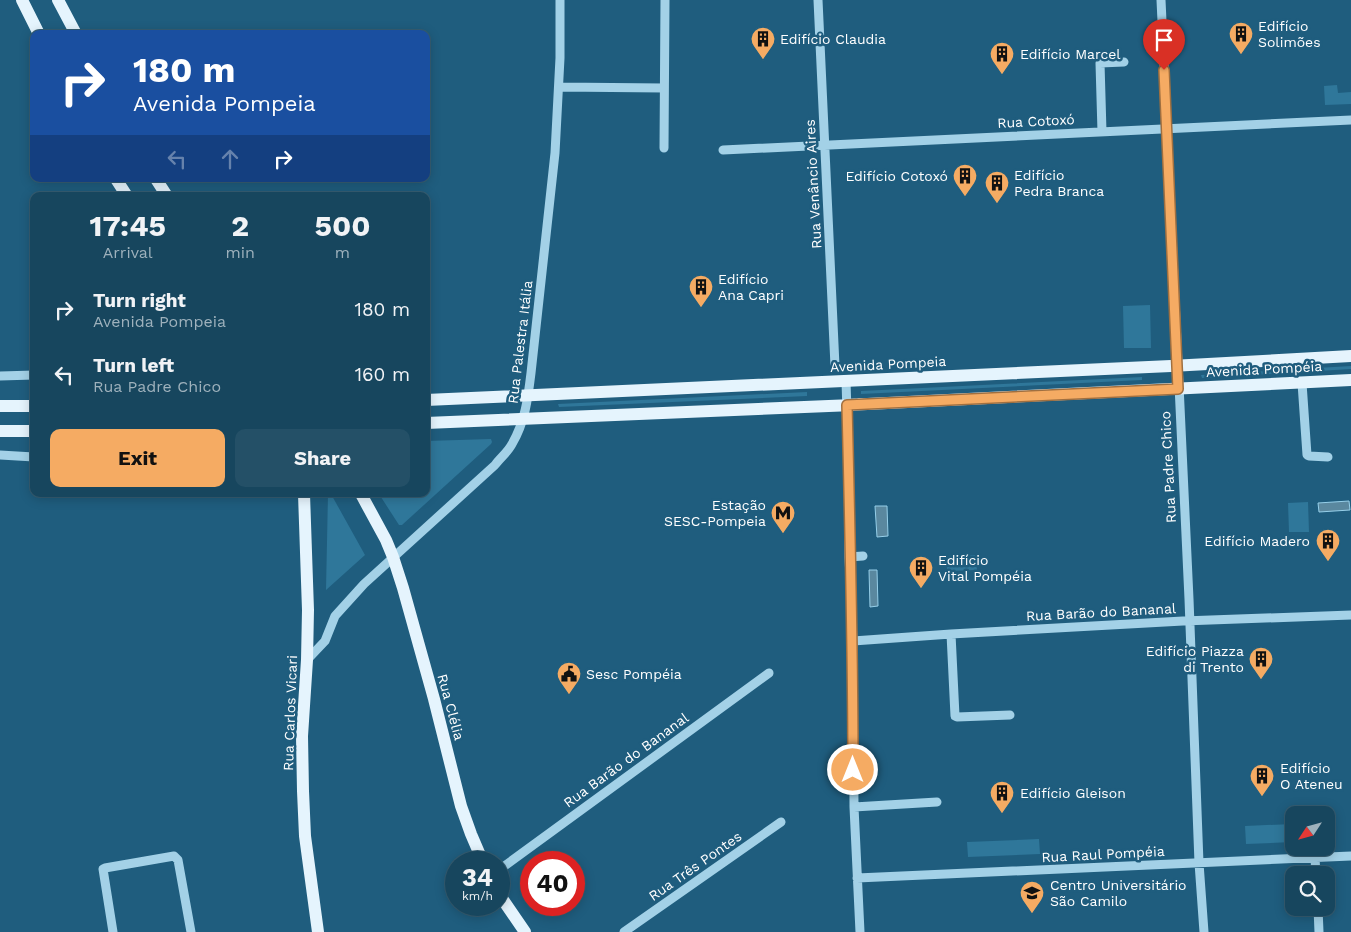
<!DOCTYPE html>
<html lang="en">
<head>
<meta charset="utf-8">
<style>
  :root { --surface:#17465e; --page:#245067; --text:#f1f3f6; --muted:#9eb1bc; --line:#365e73; --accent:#f5ab63 }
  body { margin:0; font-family:"Work Sans",sans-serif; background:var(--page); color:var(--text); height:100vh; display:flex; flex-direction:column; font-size:19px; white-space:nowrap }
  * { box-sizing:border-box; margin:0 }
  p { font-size:16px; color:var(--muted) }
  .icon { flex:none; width:28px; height:28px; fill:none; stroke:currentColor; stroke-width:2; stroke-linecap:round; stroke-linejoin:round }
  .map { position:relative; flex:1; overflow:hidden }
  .details { position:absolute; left:30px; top:192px; width:400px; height:305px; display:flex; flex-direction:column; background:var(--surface); border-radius:10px; box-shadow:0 2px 12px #0003,0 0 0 1px var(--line) }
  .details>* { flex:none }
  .guide { position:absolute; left:30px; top:30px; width:400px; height:152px; border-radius:10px; box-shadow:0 2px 12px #0003,0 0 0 1px var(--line); background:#1a4fa0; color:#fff; overflow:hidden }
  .needle { width:32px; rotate:234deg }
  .fabs { position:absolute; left:1285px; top:806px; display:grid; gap:10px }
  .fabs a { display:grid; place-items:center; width:50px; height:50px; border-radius:10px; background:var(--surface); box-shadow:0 2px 12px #0003,0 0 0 1px var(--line); font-size:25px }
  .speed { position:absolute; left:445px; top:851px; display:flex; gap:10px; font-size:25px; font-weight:700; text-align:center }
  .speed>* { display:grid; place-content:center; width:65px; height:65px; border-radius:50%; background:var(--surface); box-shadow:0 2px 12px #0003,0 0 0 1px var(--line); line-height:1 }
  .speed small { font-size:12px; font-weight:400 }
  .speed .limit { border:8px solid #d22; background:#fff; color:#111 }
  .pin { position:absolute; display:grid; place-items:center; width:42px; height:42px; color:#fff; margin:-51px -21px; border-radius:50% 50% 50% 0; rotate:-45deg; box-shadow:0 0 5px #0007 }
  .pin .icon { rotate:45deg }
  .me { position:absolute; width:55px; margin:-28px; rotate:0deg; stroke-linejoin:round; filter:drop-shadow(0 0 4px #0008) }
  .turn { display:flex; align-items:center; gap:18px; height:105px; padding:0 20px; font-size:22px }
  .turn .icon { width:65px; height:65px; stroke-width:2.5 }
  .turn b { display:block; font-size:35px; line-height:42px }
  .lanes { display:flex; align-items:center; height:48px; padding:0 20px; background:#0003; justify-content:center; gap:25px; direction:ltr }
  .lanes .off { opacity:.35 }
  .eta { display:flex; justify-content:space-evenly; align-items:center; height:85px; text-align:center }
  .eta b { font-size:30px; font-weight:700; line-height:35px }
  .action { display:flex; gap:10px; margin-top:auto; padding:10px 20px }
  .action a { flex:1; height:58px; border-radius:10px; background:var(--accent); color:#111; font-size:20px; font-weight:700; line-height:58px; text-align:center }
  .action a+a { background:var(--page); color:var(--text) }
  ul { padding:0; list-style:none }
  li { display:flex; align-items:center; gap:15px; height:65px; padding:0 20px }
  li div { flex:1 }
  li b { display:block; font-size:19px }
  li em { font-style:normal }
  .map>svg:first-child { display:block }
  .green { fill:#2f779a }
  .water { fill:#5a889f; stroke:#96cfe9 }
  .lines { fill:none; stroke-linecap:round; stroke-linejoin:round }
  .minor { stroke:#a3d1e7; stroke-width:9 }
  .major { stroke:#e5f4fd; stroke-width:12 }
  .route-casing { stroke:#9f6f40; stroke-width:12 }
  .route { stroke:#f5ab63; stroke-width:9 }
  .labels { text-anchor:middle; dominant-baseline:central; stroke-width:5; stroke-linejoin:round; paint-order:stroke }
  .poi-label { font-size:14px; fill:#fff; stroke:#1f5d7e; text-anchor:start }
  .street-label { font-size:14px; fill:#fff; stroke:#1f5d7e }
</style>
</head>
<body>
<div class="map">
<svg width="1351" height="932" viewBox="0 0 1351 932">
  <rect width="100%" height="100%" fill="#1f5d7e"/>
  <!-- green -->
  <path class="green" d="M1337 85 1338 93 1351 92V104L1325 105 1324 86Z
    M1150 305 1151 348H1124L1123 306Z
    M1351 366V369L1202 378 1201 375Z
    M1142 377V380L861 394V391Z
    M807 392V396L559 407 558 404Z
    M491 439 492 442 491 444 402 525H399L379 494H426V441Z
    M328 494H331L365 555 326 590Z
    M1308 502 1309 532H1289L1288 503Z
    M976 555 977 570 947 571V556Z
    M1292 824 1293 842 1246 844 1245 826Z
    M1039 839 1040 854 968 857 967 842Z"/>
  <!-- water -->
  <path class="water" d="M1349 501 1350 510 1319 512 1318 503Z
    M875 506H887L888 536 877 537Z
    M869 570H877L878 606 870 607Z"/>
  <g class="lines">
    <!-- minor -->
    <path class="minor" d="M818 0 835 366
      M1161 0 1189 599 1199 863 1204 932
      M559 87 664 88
      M1102 132 1100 63 1124 62
      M664 148 665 0
      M723 150 1351 120
      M0 376 34 375
      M846 381 848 444 849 557 853 641 854 807 860 932
      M1302 383 1307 455 1309 456 1328 457
      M0 455 34 457
      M849 557 863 556
      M951 634 955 716 957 717 1010 715
      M853 641 951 634 1183 621 1351 615
      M307 660 325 641 335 616 364 584 495 465C500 458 508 452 512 444 525 422 528 398 531 373L555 153 560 58V0
      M854 807 937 802
      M1315 858 1316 875
      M499 870 769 673
      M857 878 1351 856
      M1318 908 1319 932
      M113 932 103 869 105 868 174 856 178 860 191 932
      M624 932 781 822"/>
    <!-- major -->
    <path class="major" d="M22 0 39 34
      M58 0 76 34
      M116 179 127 196
      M156 179 167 196
      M426 400 1171 366 1351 356
      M859 404H862L847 405 1351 380
      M0 406H34
      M426 423 853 405
      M0 431H34
      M304 494 308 610 307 660 302 736 303 791 305 836 318 932
      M361 494 386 540 393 557 403 588 434 699 461 806 471 834 483 862
      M499 894 525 932"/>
  </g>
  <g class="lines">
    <defs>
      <path id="route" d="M853 770C853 648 850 527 847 405L1178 389 1164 70"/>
    </defs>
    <!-- route casing -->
    <use href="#route" class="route-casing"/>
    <!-- route -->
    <use href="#route" class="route"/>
  </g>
  <!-- icons -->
  <defs>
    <symbol id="building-pin" viewBox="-11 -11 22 30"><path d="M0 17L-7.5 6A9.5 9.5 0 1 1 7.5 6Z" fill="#f5ab63" stroke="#1f5d7e"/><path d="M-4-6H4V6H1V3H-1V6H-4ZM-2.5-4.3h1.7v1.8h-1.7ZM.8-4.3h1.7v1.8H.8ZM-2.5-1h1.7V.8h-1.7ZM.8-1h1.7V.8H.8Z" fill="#111"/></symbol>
    <symbol id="metro-pin" viewBox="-11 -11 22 30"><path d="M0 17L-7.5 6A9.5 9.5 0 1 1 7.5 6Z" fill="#f5ab63" stroke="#1f5d7e"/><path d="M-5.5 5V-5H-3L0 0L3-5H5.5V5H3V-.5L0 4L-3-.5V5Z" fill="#111"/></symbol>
    <symbol id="civic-pin" viewBox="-11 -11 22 30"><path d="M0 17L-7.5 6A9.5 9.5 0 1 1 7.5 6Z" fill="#f5ab63" stroke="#1f5d7e"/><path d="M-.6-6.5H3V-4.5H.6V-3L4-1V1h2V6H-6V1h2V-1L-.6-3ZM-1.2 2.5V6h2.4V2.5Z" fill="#111"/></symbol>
    <symbol id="university-pin" viewBox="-11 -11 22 30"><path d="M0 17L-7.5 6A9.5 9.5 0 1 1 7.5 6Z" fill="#f5ab63" stroke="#1f5d7e"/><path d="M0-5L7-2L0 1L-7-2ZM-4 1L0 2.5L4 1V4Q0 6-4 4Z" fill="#111"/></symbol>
  </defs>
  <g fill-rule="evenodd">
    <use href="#building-pin" x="1227" y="20" width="28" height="38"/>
    <use href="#building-pin" x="749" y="25" width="28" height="38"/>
    <use href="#building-pin" x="988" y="40" width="28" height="38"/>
    <use href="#building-pin" x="951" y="162" width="28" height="38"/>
    <use href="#building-pin" x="983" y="169" width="28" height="38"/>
    <use href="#building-pin" x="687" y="273" width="28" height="38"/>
    <use href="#metro-pin" x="769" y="499" width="28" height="38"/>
    <use href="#building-pin" x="1314" y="527" width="28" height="38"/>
    <use href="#building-pin" x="907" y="554" width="28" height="38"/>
    <use href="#building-pin" x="1247" y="645" width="28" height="38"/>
    <use href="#civic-pin" x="555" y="660" width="28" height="38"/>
    <use href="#building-pin" x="1248" y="762" width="28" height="38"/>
    <use href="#building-pin" x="988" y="779" width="28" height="38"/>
    <use href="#university-pin" x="1018" y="879" width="28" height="38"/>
  </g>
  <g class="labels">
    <!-- poi labels -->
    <g class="poi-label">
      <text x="1258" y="26">Edifício<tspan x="1258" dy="16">Solimões</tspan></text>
      <text x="780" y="39">Edifício Claudia</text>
      <text x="1020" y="54">Edifício Marcel</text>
      <text x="1014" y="175">Edifício<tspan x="1014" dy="16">Pedra Branca</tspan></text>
      <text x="948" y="176" text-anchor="end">Edifício Cotoxó</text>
      <text x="718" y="279">Edifício<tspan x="718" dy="16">Ana Capri</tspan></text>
      <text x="766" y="505" text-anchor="end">Estação<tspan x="766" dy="16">SESC-Pompeia</tspan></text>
      <text x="1310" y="541" text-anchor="end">Edifício Madero</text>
      <text x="938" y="560">Edifício<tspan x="938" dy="16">Vital Pompéia</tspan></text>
      <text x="1244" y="651" text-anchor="end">Edifício Piazza<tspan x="1244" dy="16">di Trento</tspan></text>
      <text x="586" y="674">Sesc Pompéia</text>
      <text x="1280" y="768">Edifício<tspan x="1280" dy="16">O Ateneu</tspan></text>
      <text x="1020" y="793">Edifício Gleison</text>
      <text x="1050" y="885">Centro Universitário<tspan x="1050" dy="16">São Camilo</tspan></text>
    </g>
    <!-- street labels -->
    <g class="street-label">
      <text transform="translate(1036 121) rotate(-3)">Rua Cotoxó</text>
      <text transform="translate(813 184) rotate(-93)">Rua Venâncio Aires</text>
      <text transform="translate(520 342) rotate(-83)">Rua Palestra Itália</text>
      <text transform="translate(888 364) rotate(-3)">Avenida Pompeia</text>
      <text transform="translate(1264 369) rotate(-3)">Avenida Pompéia</text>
      <text transform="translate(1168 467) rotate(-93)">Rua Padre Chico</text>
      <text transform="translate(1101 612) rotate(-3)">Rua Barão do Bananal</text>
      <text transform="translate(451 707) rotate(75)">Rua Clélia</text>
      <text transform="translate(290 713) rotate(-88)">Rua Carlos Vicari</text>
      <text transform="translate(626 760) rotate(-36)">Rua Barão do Bananal</text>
      <text transform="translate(1103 854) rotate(-3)">Rua Raul Pompéia</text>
      <text transform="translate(695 866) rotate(-35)">Rua Três Pontes</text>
    </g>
  </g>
</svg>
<div class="fabs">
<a><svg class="needle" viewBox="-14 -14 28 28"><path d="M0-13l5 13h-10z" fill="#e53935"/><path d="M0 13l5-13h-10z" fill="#9eb1bc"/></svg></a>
<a><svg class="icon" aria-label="search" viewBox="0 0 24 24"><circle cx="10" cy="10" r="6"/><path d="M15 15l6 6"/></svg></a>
</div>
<div class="speed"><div>34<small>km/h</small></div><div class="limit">40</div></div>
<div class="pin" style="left:1164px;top:70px;background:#d93025"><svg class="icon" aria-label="arrive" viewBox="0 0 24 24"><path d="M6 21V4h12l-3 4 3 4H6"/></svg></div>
<svg class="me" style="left:853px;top:770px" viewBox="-20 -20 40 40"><circle r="17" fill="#f5ab63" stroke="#fff" stroke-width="3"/><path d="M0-11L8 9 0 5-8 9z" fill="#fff"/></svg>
<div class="guide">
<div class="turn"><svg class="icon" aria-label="right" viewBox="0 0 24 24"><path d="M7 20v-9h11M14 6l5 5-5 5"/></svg><div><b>180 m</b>Avenida Pompeia</div></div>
<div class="lanes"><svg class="icon off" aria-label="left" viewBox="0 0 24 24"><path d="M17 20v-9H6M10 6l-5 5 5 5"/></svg><svg class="icon off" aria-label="ahead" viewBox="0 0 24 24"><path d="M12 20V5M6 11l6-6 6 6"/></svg><svg class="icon" aria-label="right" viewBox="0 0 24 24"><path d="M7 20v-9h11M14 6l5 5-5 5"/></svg></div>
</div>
<section class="details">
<div class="eta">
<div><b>17:45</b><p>Arrival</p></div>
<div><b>2</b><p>min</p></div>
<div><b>500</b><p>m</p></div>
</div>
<ul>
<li><svg class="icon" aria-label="right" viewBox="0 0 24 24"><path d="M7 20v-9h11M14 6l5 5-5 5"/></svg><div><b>Turn right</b><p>Avenida Pompeia</p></div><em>180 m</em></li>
<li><svg class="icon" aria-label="left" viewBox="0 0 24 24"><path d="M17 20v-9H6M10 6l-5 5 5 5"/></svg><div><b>Turn left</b><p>Rua Padre Chico</p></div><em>160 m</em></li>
</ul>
<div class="action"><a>Exit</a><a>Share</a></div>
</section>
</div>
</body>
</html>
